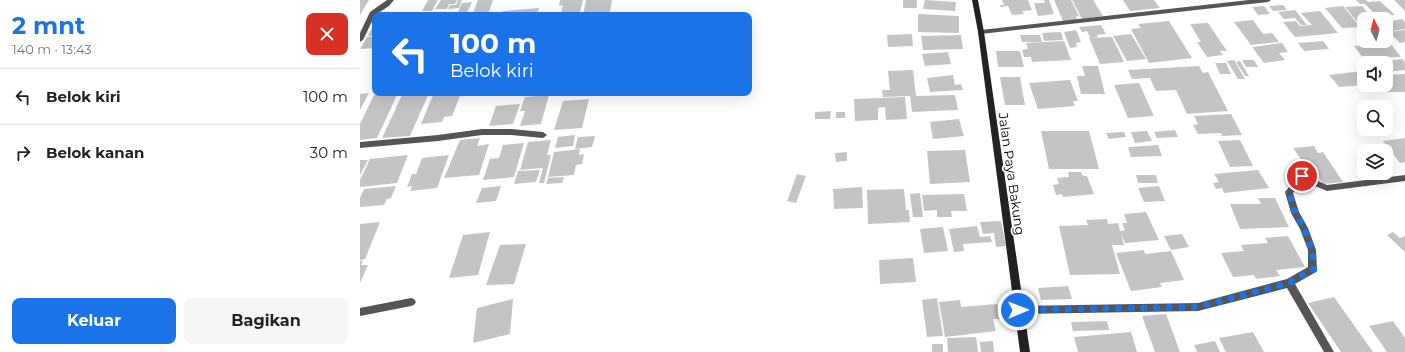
<!DOCTYPE html>
<html lang="id">
<head>
<meta charset="utf-8">
<style>
  :root { --surface:#fff; --page:#f6f6f6; --text:#222; --muted:#767676; --line:#e0e0e0; --accent:#1a73e8 }
  body { margin:0; font-family:Montserrat,sans-serif; background:var(--page); color:var(--text); height:100vh; display:flex; flex-direction:column; font-size:15px; white-space:nowrap }
  * { box-sizing:border-box; margin:0 }
  p { font-size:13px; color:var(--muted) }
  .icon { flex:none; width:22px; height:22px; fill:none; stroke:currentColor; stroke-width:2; stroke-linecap:round; stroke-linejoin:round }
  .map { position:relative; flex:1; overflow:hidden }
  .drawer { display:flex; flex-direction:column; background:var(--surface); width:360px }
  .drawer>* { flex:none }
  .guide { position:absolute; left:12px; top:12px; width:380px; height:84px; border-radius:8px; box-shadow:0 4px 16px #0002; background:#1a73e8; color:#fff; overflow:hidden }
  .needle { width:26px; rotate:354deg }
  .controls { position:absolute; left:997px; top:12px; display:grid; gap:8px }
  .controls a { display:grid; place-items:center; width:36px; height:36px; border-radius:8px; background:var(--surface); box-shadow:0 4px 16px #0002; font-size:20px }
  .pin { position:absolute; display:grid; place-items:center; width:34px; height:34px; color:#fff; margin:-17px; border:2px solid #fff; border-radius:50%; box-shadow:0 1px 4px #0007 }
  .me { position:absolute; width:44px; margin:-22px; rotate:89deg; stroke-linejoin:round; filter:drop-shadow(0 0 3px #0008) }
  .turn { display:flex; align-items:center; gap:14px; height:84px; padding:0 12px; font-size:18px }
  .turn .icon { width:52px; height:52px; stroke-width:2.5 }
  .turn b { display:block; font-size:28px; line-height:34px }
  .round { display:grid; place-items:center; flex:none; width:42px; height:42px; border-radius:8px; background:var(--page) }
  .overview { display:flex; align-items:center; justify-content:space-between; height:68px; padding:0 12px }
  h1 { font-size:24px; font-weight:700; line-height:30px; color:var(--accent) }
  .cta { display:flex; gap:8px; margin-top:auto; padding:8px 12px }
  .cta a { flex:1; height:46px; border-radius:8px; background:var(--accent); color:#fff; font-size:16px; font-weight:700; line-height:46px; text-align:center }
  .cta a+a { background:var(--page); color:var(--text) }
  ul { padding:0; list-style:none }
  li { display:flex; align-items:center; gap:12px; height:56px; padding:0 12px; border-top:1px solid var(--line) }
  li div { flex:1 }
  li b { display:block; font-size:15px }
  li em { font-style:normal }
  main { display:flex; flex:1; min-height:0 }
  .map>svg:first-child { display:block }
  .building { fill:#c4c4c4 }
  .lines { fill:none; stroke-linecap:round; stroke-linejoin:round }
  .minor { fill:#555; fill-rule:evenodd }
  .secondary { fill:#222; fill-rule:evenodd }
  .route { stroke:#1a73e8; stroke-width:7; stroke-dasharray:0 12.6 }
  .labels { text-anchor:middle; dominant-baseline:central; stroke-width:3.5; stroke-linejoin:round; paint-order:stroke }
  .street-label { font-size:13px; fill:#000; stroke:#fff }
</style>
</head>
<body>
<main>
<section class="drawer">
<div class="overview"><div><h1>2 mnt</h1><p>140 m · 13:43</p></div><a class="round" style="background:#d93025;color:#fff"><svg class="icon" aria-label="close" viewBox="0 0 24 24"><path d="M6 6l12 12M18 6L6 18"/></svg></a></div>
<ul>
<li><svg class="icon" aria-label="left" viewBox="0 0 24 24"><path d="M17 20v-9H6M10 6l-5 5 5 5"/></svg><div><b>Belok kiri</b></div><em>100 m</em></li>
<li><svg class="icon" aria-label="right" viewBox="0 0 24 24"><path d="M7 20v-9h11M14 6l5 5-5 5"/></svg><div><b>Belok kanan</b></div><em>30 m</em></li>
</ul>
<div class="cta"><a>Keluar</a><a>Bagikan</a></div>
</section>
<div class="map">
<svg width="1045" height="352" viewBox="0 0 1045 352">
  <rect width="100%" height="100%" fill="#fff"/>
  <!-- building -->
  <path class="building" d="M0 0H9L0 15Z
    M68 0H78L72 11H62Z
    M81 0H97L95 4H89L87 9H75Z
    M98 0H102L99 8 88 9 90 5H96Z
    M118 0H133L129 12 113 13Z
    M200 0H223L220 12 201 14 203 5 199 6Z
    M226 0H252L250 12 243 13 242 15H223Z
    M543 0H557V8H543Z
    M565 0 596 2 595 11 563 9Z
    M642 0H668L672 10 662 11 664 14 652 15 648 6 641 7 640 5H644Z
    M684 0H689L694 14 678 16 674 3H685Z
    M694 0H711L719 16H716L717 20 703 21Z
    M712 0H733L743 16 722 19Z
    M763 0H794L800 8 770 11Z
    M996 0H1006L1008 2 1020 1 1035 15 1018 17 1005 4H1000Z
    M1034 0H1045V11Z
    M112 2 107 13 97 14 102 3Z
    M923 5 927 10 913 11 909 6Z
    M904 6 910 14 898 15 892 7Z
    M983 6 1000 27 982 28 965 8Z
    M1002 6 1013 19H1004V23H998L985 7Z
    M179 8 177 15H142L143 11Z
    M935 10 947 25H941L935 18 924 19 918 12Z
    M960 11 978 33 935 37 923 22 936 21 940 26 952 25 941 13Z
    M558 14 599 16V33L558 32Z
    M1042 19 1045 22V29L1033 31 1026 23V22Z
    M893 20 903 34 912 33 919 42 891 45 874 22Z
    M809 21 832 58 789 63 771 29 781 28 778 24Z
    M15 22V35L8 36Z
    M848 23 867 51H860L863 55 847 57 837 42H841L830 24Z
    M741 25 746 34 737 35 738 37 730 38 727 31 722 32 719 27Z
    M716 30 721 42 716 43 717 47 710 48 704 32Z
    M1045 30V42L1040 43 1029 32Z
    M701 32 703 40 684 41 682 33Z
    M552 34 553 46 528 47 527 35Z
    M771 34 786 59 767 61 753 36Z
    M601 35 603 49 563 50 561 36Z
    M660 35H680L682 42H662Z
    M15 36V48L0 49 7 37Z
    M752 37 764 62 740 64 729 38Z
    M704 41 711 60 672 62 671 57H664L662 50 668 49 666 43Z
    M963 41 969 49 944 51 938 43Z
    M922 43 928 52 919 53 925 60 904 63 892 47Z
    M1031 44 1041 57 1003 58 994 46Z
    M636 51H660L664 67H638Z
    M588 52 591 64 565 66 562 54Z
    M1042 59 1045 62V70L1026 72V63H1007Z
    M874 60 885 79H878L867 61Z
    M882 60H894L898 67H886Z
    M880 61 889 76H885L876 62Z
    M855 63H866L871 74H860Z
    M722 66H738L745 94H721L717 76H725Z
    M839 66 843 73 848 72 868 111 827 114 816 90 796 91 790 78 772 79 768 70Z
    M553 70 556 96 595 95 598 110 552 112 550 96 523 97 522 90H530L528 71Z
    M1004 71V85L979 87 969 75Z
    M1045 74V92H1025L1020 86 1026 85V75Z
    M593 75 595 85 601 84 603 90 570 92 567 78Z
    M640 77H660L665 105H645Z
    M710 80 718 101H713L715 106 678 109 669 83Z
    M778 83H779L794 116 768 118 754 85Z
    M9 93 0 110V94Z
    M38 93 17 138 0 140V124L14 95Z
    M43 93H69L50 136 22 138Z
    M74 93H101L92 116 84 117 82 122 61 124Z
    M189 95 181 124 160 126 165 111H160L165 97Z
    M545 97 547 119 526 120 525 107 518 108V120L495 121 494 99Z
    M229 99 222 128 194 130 203 101Z
    M160 104 153 124 129 126 136 106Z
    M471 111 470 119H455V112Z
    M476 112H485V118H476Z
    M871 114 882 135 862 136 861 133 838 134 833 125 838 124 834 116Z
    M599 119 604 136 573 139 570 122Z
    M815 130 818 137 797 138 794 132Z
    M681 131H729L739 169H689Z
    M787 131 792 141 775 143 771 132Z
    M764 132 766 137 749 139 746 133Z
    M215 135 213 146 195 148 198 137Z
    M235 136 232 147 215 149 218 137Z
    M120 138 117 146 129 144 119 175 84 178 100 140Z
    M1045 138V162L1040 163 1023 141Z
    M191 140 187 155H191L184 183H179L183 168 160 170 168 142Z
    M880 140 893 166 870 167 858 141Z
    M164 143 154 177 123 180 130 159 139 158 143 145Z
    M798 145 802 156 771 157 768 147Z
    M954 146 958 153 963 152 983 182 963 184 948 161 943 162 933 148Z
    M220 149 219 155 224 154 222 164 216 165 214 175 188 177 194 152Z
    M605 150 610 182 570 184 567 151Z
    M487 152V161L476 162 475 153Z
    M48 155 37 183 0 187V180L10 159Z
    M89 155 77 188 50 191 52 186 47 187 52 174H56L62 158Z
    M0 160H8L0 175Z
    M180 170 176 182 154 184 158 171Z
    M898 170 909 188 864 193 862 188 856 189 853 183 859 182 854 174Z
    M708 172H721L723 176H727L734 194 703 197 702 194 696 195 693 185 699 184 697 178 709 177Z
    M437 174 446 176 436 203 427 201Z
    M776 175H796L798 183H778Z
    M204 177 202 183 186 184 188 178Z
    M36 186 31 198 27 199 24 205 0 207V198L4 189Z
    M141 186 136 201 116 203 122 188Z
    M799 186 805 201 784 202 778 188Z
    M502 187 503 208 474 209 473 189Z
    M544 189 546 210H549L550 222 508 224 507 190Z
    M560 193 563 217H553L550 194Z
    M604 194 607 211H591L592 217H577V210L564 211 562 195Z
    M898 198H915L929 227 880 229 870 204H901Z
    M786 212 799 240 765 243 760 231 765 230 762 223H767L764 214Z
    M747 219 748 224 758 223 764 245H752L760 274 710 275 699 226 728 225 726 220Z
    M641 221 646 246 636 247 634 233 623 234 620 222Z
    M20 222 5 259 0 260V224Z
    M617 226 620 237 630 236 632 242 603 244 604 251 594 252 589 229Z
    M583 227 588 251 564 253 560 229Z
    M130 232 118 275 89 278 103 235Z
    M1033 232 1040 238 1045 236V252L1027 235Z
    M822 234 829 247 811 250 804 236Z
    M928 236 945 267 916 270 920 276 896 279 894 275 873 277 861 253 884 251 881 245 908 243 905 238Z
    M166 244 154 284 126 285 140 245Z
    M784 250 785 254 811 251 824 280 800 283 802 287 771 291 756 253Z
    M553 258 556 282 520 284 519 260Z
    M3 260 1 265H8L0 283V261Z
    M708 286 712 299 681 300 678 288Z
    M974 297 1013 352H981L948 303Z
    M577 298 583 336 567 337 562 300Z
    M153 299 150 334 113 343 117 308Z
    M600 300 601 307 637 304 641 319H633L636 331 585 337 579 302Z
    M806 314 820 352H795L782 316Z
    M747 321 749 330 713 331 711 322Z
    M1033 321 1045 338V352H1027L1009 326Z
    M771 332 777 352H718L714 337Z
    M893 332 904 352H866L859 338Z
    M616 337 618 352H588L587 338Z
    M633 341 634 352H621L620 342Z
    M855 341 860 352H837L834 345Z
    M572 344H583V352H572Z"/>
  <g class="lines">
    <!-- minor -->
    <path class="minor" d="M27 0H34L29 6 15 15 3 40 0 42V33L10 12Z
      M889 0H911L908 2 621 34 618 32 621 30Z
      M122 129H151L183 132 187 135 183 138 151 135H122L78 141 0 148V142L78 135Z
      M942 174 967 185 1045 175V181L967 191 943 181 933 193 939 212 948 228 956 250 957 269 956 272 935 284 974 352H964L927 288 838 311 658 314 655 313 653 310 655 307 658 306 838 303 927 279 948 267V250L940 229 931 213 925 192 939 175Z
      M51 298 54 299 56 302 54 305 51 306 0 316V308Z"/>
    <!-- secondary -->
    <path class="secondary" d="M612 0H618L624 32 670 352H660L618 32Z"/>
  </g>
  <g class="lines">
    <!-- route -->
    <path class="route" d="M658 310 838 307 929 283 954 269 952 250 944 228 935 213 929 192 942 176"/>
  </g>
  <g class="labels">
    <!-- street labels -->
    <g class="street-label">
      <text transform="translate(652 174) rotate(82)">Jalan Paya Bakung</text>
    </g>
  </g>
</svg>
<div class="controls">
<a><svg class="needle" viewBox="-14 -14 28 28"><path d="M0-13l5 13h-10z" fill="#e53935"/><path d="M0 13l5-13h-10z" fill="#767676"/></svg></a>
<a><svg class="icon" aria-label="sound" viewBox="0 0 24 24"><path d="M4 9h4l5-4v14l-5-4H4zM17 9q2 3 0 6"/></svg></a>
<a><svg class="icon" aria-label="search" viewBox="0 0 24 24"><circle cx="10" cy="10" r="6"/><path d="M15 15l6 6"/></svg></a>
<a><svg class="icon" aria-label="layers" viewBox="0 0 24 24"><path d="M12 4l9 5-9 5-9-5zM3 14l9 5 9-5"/></svg></a>
</div>
<div class="pin" style="left:942px;top:176px;background:#d93025"><svg class="icon" aria-label="arrive" viewBox="0 0 24 24"><path d="M6 21V4h12l-3 4 3 4H6"/></svg></div>
<svg class="me" style="left:658px;top:310px" viewBox="-20 -20 40 40"><circle r="17" fill="#1a73e8" stroke="#fff" stroke-width="3"/><path d="M0-11L8 9 0 5-8 9z" fill="#fff"/></svg>
<div class="guide">
<div class="turn"><svg class="icon" aria-label="left" viewBox="0 0 24 24"><path d="M17 20v-9H6M10 6l-5 5 5 5"/></svg><div><b>100 m</b>Belok kiri</div></div>
</div>
</div>
</main>
</body>
</html>
